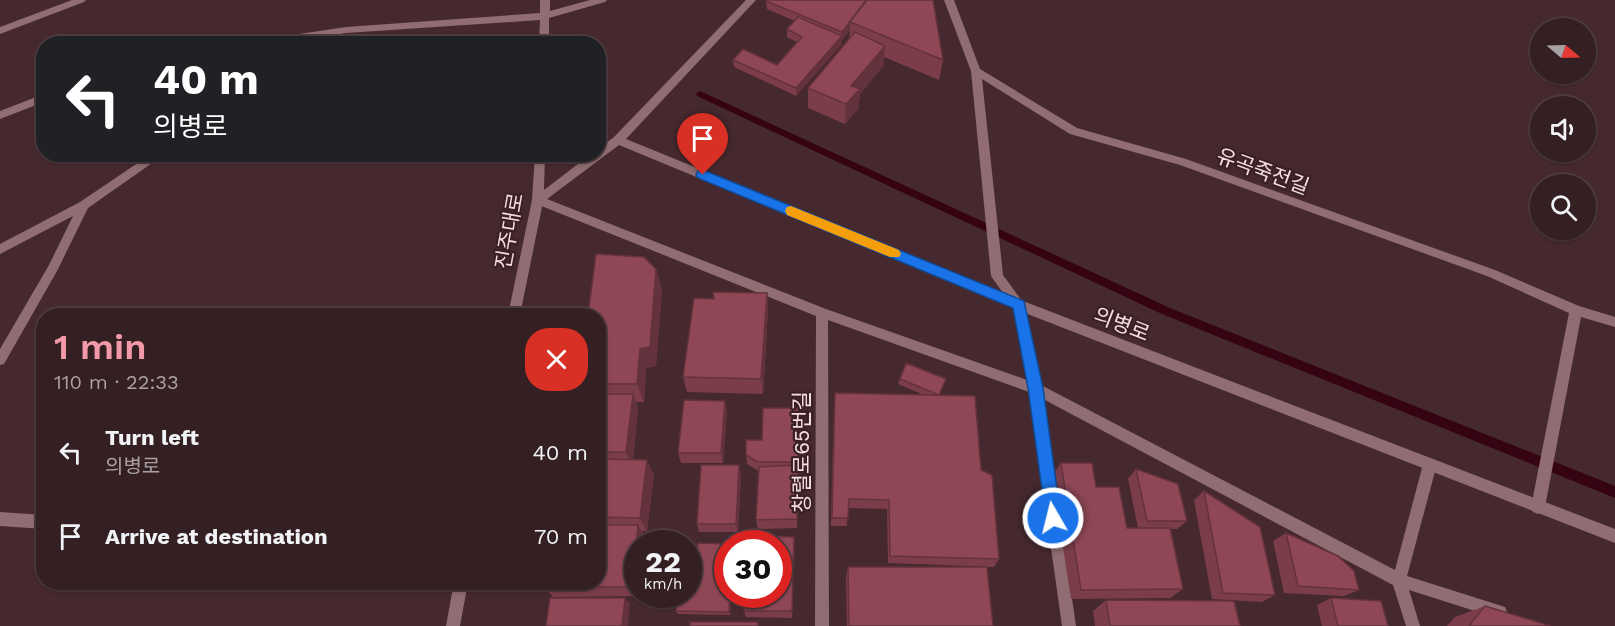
<!DOCTYPE html>
<html lang="en">
<head>
<meta charset="utf-8">
<style>
  :root { --surface:#341f22; --page:#3f2c2f; --text:#f1f3f6; --muted:#a9a2a5; --line:#4e3d40; --accent:#f39aaa }
  body { margin:0; font-family:"Work Sans","Noto Sans KR",sans-serif; background:var(--page); color:var(--text); height:100vh; display:flex; flex-direction:column; font-size:22px; white-space:nowrap }
  * { box-sizing:border-box; margin:0 }
  p { font-size:20px; color:var(--muted) }
  .icon { flex:none; width:33px; height:33px; fill:none; stroke:currentColor; stroke-width:2; stroke-linecap:round; stroke-linejoin:round }
  .map { position:relative; flex:1; overflow:hidden }
  .side { position:absolute; left:36px; top:308px; width:570px; height:282px; display:flex; flex-direction:column; background:var(--surface); border-radius:24px; box-shadow:0 2px 4px #0004,0 0 0 2px var(--line) }
  .side>* { flex:none }
  .banner { position:absolute; left:36px; top:36px; width:570px; height:126px; border-radius:24px; box-shadow:0 2px 4px #0004,0 0 0 2px var(--line); background:#202124; color:#fff; overflow:hidden }
  .needle { width:39px; rotate:109deg }
  .fabs { position:absolute; left:1530px; top:18px; display:grid; gap:12px }
  .fabs a { display:grid; place-items:center; width:66px; height:66px; border-radius:50%; background:var(--surface); box-shadow:0 2px 4px #0004,0 0 0 2px var(--line); font-size:30px }
  .speed { position:absolute; left:624px; top:530px; display:flex; gap:12px; font-size:30px; font-weight:700; text-align:center }
  .speed>* { display:grid; place-content:center; width:78px; height:78px; border-radius:50%; background:var(--surface); box-shadow:0 2px 4px #0004,0 0 0 2px var(--line); line-height:1 }
  .speed small { font-size:15px; font-weight:400 }
  .speed .limit { border:9px solid #d22; background:#fff; color:#111 }
  .pin { position:absolute; display:grid; place-items:center; width:51px; height:51px; color:#fff; margin:-62px -26px; border-radius:50% 50% 50% 0; rotate:-45deg; box-shadow:0 0 6px #0007 }
  .pin .icon { rotate:45deg }
  .me { position:absolute; width:66px; margin:-33px; rotate:352deg; stroke-linejoin:round; filter:drop-shadow(0 0 4px #0008) }
  .turn { display:flex; align-items:center; gap:21px; height:126px; padding:0 18px; font-size:27px }
  .turn .icon { width:78px; height:78px; stroke-width:2.5 }
  .turn b { display:block; font-size:42px; line-height:51px }
  .round { display:grid; place-items:center; flex:none; width:63px; height:63px; border-radius:24px; background:var(--page) }
  .head { display:flex; align-items:center; justify-content:space-between; height:102px; padding:0 18px }
  h1 { font-size:36px; font-weight:600; line-height:45px; color:var(--accent) }
  ul { padding:0; list-style:none }
  li { display:flex; align-items:center; gap:18px; height:84px; padding:0 18px }
  li div { flex:1 }
  li b { display:block; font-size:22px }
  li em { font-style:normal }
  .map>svg:first-child { display:block }
  .lines { fill:none; stroke-linecap:round; stroke-linejoin:round }
  .stream { fill:#350312; fill-rule:evenodd }
  .minor { fill:#8f6d72; fill-rule:evenodd }
  .tertiary { fill:#8f6d72; fill-rule:evenodd }
  .wall { fill:#7b3d4a }
  .shaded-wall { fill:#64323c }
  .building { fill:#8f4756; stroke:#64323c; stroke-width:1.5 }
  .route { fill:#1a73e8; stroke:#114b97; stroke-width:1.5 }
  .slow { fill:#f59e0b }
  .labels { text-anchor:middle; dominant-baseline:central; stroke-width:4.5; stroke-linejoin:round; paint-order:stroke }
  .street-label { font-size:21px; fill:#f2dee1; stroke:#3b2025 }
</style>
</head>
<body>
<div class="map">
<svg width="1615" height="626" viewBox="0 0 1615 626">
  <rect width="100%" height="100%" fill="#46292e"/>
  <g class="lines">
    <!-- stream -->
    <path class="stream" d="M700 91 1170 308 1615 486V498L1162 314 697 96 696 94Z"/>
    <!-- minor -->
    <path class="minor" d="M72 0H86L84 2 0 34V27Z
      M944 0H954L980 69 1077 128 1186 159 1495 270 1579 306 1615 317V327L1581 317 1545 507 1543 512 1538 514 1533 512 1531 507 1569 313 1487 276 1180 165 1070 134 982 79 1003 275 1025 305 1041 385 1395 570 1423 464 1425 460 1430 458 1435 460 1437 464 1407 576 1505 607 1507 612 1505 617 1500 619 1409 590 1420 626H1406L1393 585 1043 399 1076 626H1062L1029 392 828 320 829 626H815L816 316 534 203 532 200 534 197H542L826 309 1027 380 1013 307 991 276 971 71Z
      M151 154H165L88 208 57 271 4 364 0 365V349L49 265 73 216 0 254V244L80 202Z
      M0 512 44 515V529L0 526Z"/>
    <!-- tertiary -->
    <path class="tertiary" d="M540 0H550V11L590 0H607L605 2 549 18V44H539L540 20 346 33 278 44H247L252 41 346 27 540 13Z
      M746 0H756L626 139 1023 301 1615 529V543L1015 309 619 145 543 202 520 315H508L532 200 535 154H545L544 190 591 154H598V149L614 137Z
      M44 94V102L0 119V111Z
      M454 582H468L460 626H446Z"/>
  </g>
  <!-- wall -->
  <path class="wall" d="M933 0 943 60 939 80 884 57 883 66 860 94 858 109 845 124 808 108V88L849 39 850 30 842 40V44L796 96 734 67 733 60 777 65 797 42 787 37V29L795 21 767 9 766 1Z
    M656 269 662 290 656 366 646 368 644 402H636L638 409 633 459 654 475 647 531H642L644 536 638 596 553 597 544 587 598 582V315Z
    M767 293 768 310 763 394 687 392 683 377 714 299Z
    M900 379 944 385 939 395 981 470 999 559 994 567 888 563 887 509 848 508 847 526H831L834 403 924 395 898 384Z
    M799 408 798 475 797 528 758 529 756 520 759 471 747 464 746 455Z
    M727 411 723 463H681L678 453Z
    M1061 463 1096 487 1127 528H1138L1128 479 1136 469 1187 521 1177 529H1171L1183 589 1170 598 1071 599 1052 476Z
    M739 465 741 475 738 532H699L697 524Z
    M1204 491 1275 595 1262 602 1212 599 1194 500Z
    M1286 533 1359 590 1344 596 1284 593 1273 541Z
    M794 537 792 618 746 617 744 611Z
    M728 544 730 615 678 614 676 611 693 593Z
    M848 567 993 626H847L846 577Z
    M1331 598 1388 626H1322L1317 605Z
    M1106 600 1240 626H1095L1093 611Z
    M1485 606 1551 626H1447L1455 617Z"/>
  <!-- shaded-wall -->
  <path class="shaded-wall" d="M850 22V30L842 40V32Z
    M842 36V44L796 96V88Z
    M885 46 883 66 860 94 858 109 845 124 846 104 851 86Z
    M656 269 662 290 656 366 646 368 644 402 637 384 640 349Z
    M767 293 768 310 763 394 761 379Z
    M633 394 638 409 632 465 626 452Z
    M725 401 727 411 723 463 721 453Z
    M647 460 654 475 647 531 640 518Z
    M739 465 741 475 738 532 736 524Z
    M638 525 644 536V543H638V596L632 587Z
    M794 537 795 545 792 618V611Z
    M730 594H732L730 615 729 612Z
    M625 598 630 604 628 626H622Z"/>
  <!-- building -->
  <path class="building" d="M767 0H866L842 32 766 1Z
    M867 0H933L943 60 850 22Z
    M798 17 842 36 796 88 733 60 743 49 777 65 802 37 787 29Z
    M855 32 885 46 851 86 860 89 846 104 808 88Z
    M596 254 644 257 656 269 650 347 640 349 637 384H598V315H588Z
    M713 292 767 293 761 379 683 377 694 298 714 299Z
    M906 363 946 379 939 395 900 379Z
    M835 393 975 396 981 470 992 475 999 559 890 556 889 500 849 499 848 518H832Z
    M598 394H633L626 452H598Z
    M684 400 725 401 721 453H678Z
    M763 408H799L798 462H758L746 455V440H762Z
    M598 459 647 460 640 518 598 517Z
    M1061 463H1092L1096 487H1119L1127 528H1170L1183 589 1081 590Z
    M701 465H739L736 524H697Z
    M798 465 797 519 756 520 759 467Z
    M1136 469 1178 484 1187 521H1147Z
    M1204 491 1260 527 1275 595 1223 593Z
    M598 525H638L632 587H544L545 582H598Z
    M1286 533 1338 556 1354 571 1359 590 1298 586Z
    M749 536 794 537 792 611H744L745 594H778V543H748Z
    M698 543 728 544V594H730L729 612 676 611 677 594 693 593Z
    M848 567H987L993 626H849Z
    M550 598H625L622 626H546Z
    M1331 598 1381 601 1388 626H1338Z
    M1106 600 1234 601 1240 626H1110Z
    M1485 606 1551 626H1469Z
    M690 622H758V626H690Z"/>
  <!-- route -->
  <path class="route" d="M703 170 1024 301 1043 388 1061 518 1059 523 1053 525 1048 523 1046 518 1028 388 1013 308 698 178 696 175 698 171Z"/>
  <!-- slow -->
  <path class="slow" d="M791 206 899 250 901 254 899 257H890L787 215 785 211 787 207Z"/>
  <g class="labels">
    <!-- street labels -->
    <g class="street-label">
      <text transform="translate(1263 171) rotate(20)">유곡죽전길</text>
      <text transform="translate(509 231) rotate(-80)">진주대로</text>
      <text transform="translate(1122 324) rotate(21)">의병로</text>
      <text transform="translate(801 452) rotate(-90)">창렬로65번길</text>
    </g>
  </g>
</svg>
<div class="fabs">
<a><svg class="needle" viewBox="-14 -14 28 28"><path d="M0-13l5 13h-10z" fill="#e53935"/><path d="M0 13l5-13h-10z" fill="#a9a2a5"/></svg></a>
<a><svg class="icon" aria-label="sound" viewBox="0 0 24 24"><path d="M4 9h4l5-4v14l-5-4H4zM17 9q2 3 0 6"/></svg></a>
<a><svg class="icon" aria-label="search" viewBox="0 0 24 24"><circle cx="10" cy="10" r="6"/><path d="M15 15l6 6"/></svg></a>
</div>
<div class="speed"><div>22<small>km/h</small></div><div class="limit">30</div></div>
<div class="pin" style="left:703px;top:175px;background:#d93025"><svg class="icon" aria-label="arrive" viewBox="0 0 24 24"><path d="M6 21V4h12l-3 4 3 4H6"/></svg></div>
<svg class="me" style="left:1053px;top:518px" viewBox="-20 -20 40 40"><circle r="17" fill="#1a73e8" stroke="#fff" stroke-width="3"/><path d="M0-11L8 9 0 5-8 9z" fill="#fff"/></svg>
<div class="banner">
<div class="turn"><svg class="icon" aria-label="left" viewBox="0 0 24 24"><path d="M17 20v-9H6M10 6l-5 5 5 5"/></svg><div><b>40 m</b>의병로</div></div>
</div>
<section class="side">
<div class="head"><div><h1>1 min</h1><p>110 m · 22:33</p></div><a class="round" style="background:#d93025;color:#fff"><svg class="icon" aria-label="close" viewBox="0 0 24 24"><path d="M6 6l12 12M18 6L6 18"/></svg></a></div>
<ul>
<li><svg class="icon" aria-label="left" viewBox="0 0 24 24"><path d="M17 20v-9H6M10 6l-5 5 5 5"/></svg><div><b>Turn left</b><p>의병로</p></div><em>40 m</em></li>
<li><svg class="icon" aria-label="arrive" viewBox="0 0 24 24"><path d="M6 21V4h12l-3 4 3 4H6"/></svg><div><b>Arrive at destination</b></div><em>70 m</em></li>
</ul>
</section>
</div>
</body>
</html>
